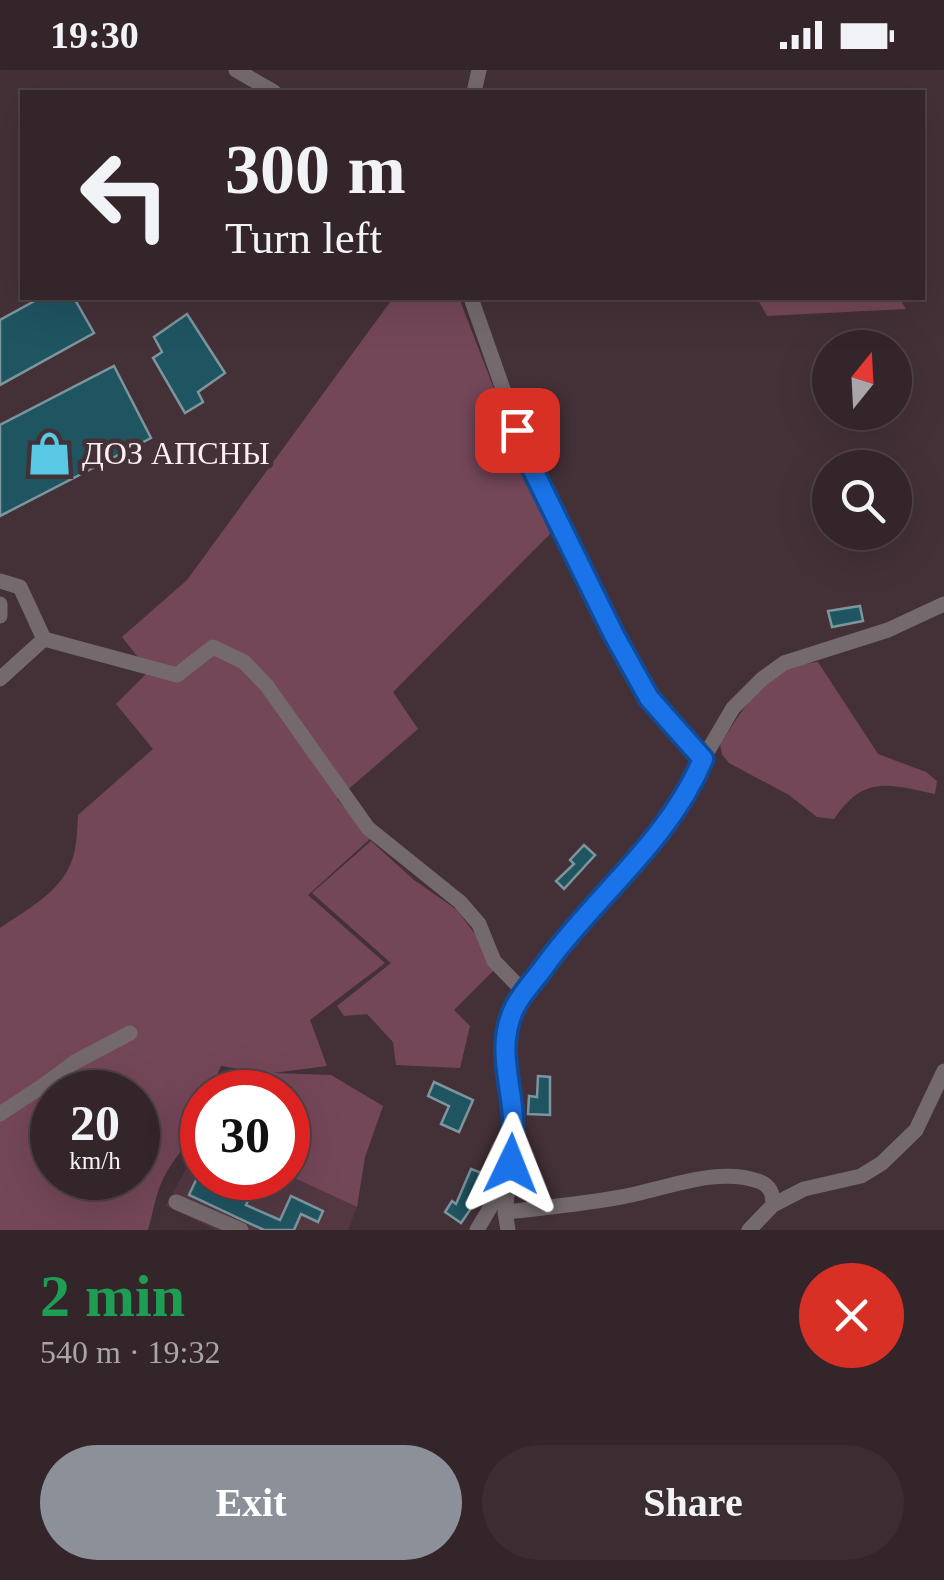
<!DOCTYPE html>
<html lang="en">
<head>
<meta charset="utf-8">
<style>
  :root { --surface:#33252a; --page:#3b2d32; --text:#f1f3f6; --muted:#a9a5a8; --line:#4e4247; --accent:#8c9099 }
  body { margin:0; font-family:"Times New Roman",serif; background:var(--page); color:var(--text); height:100vh; display:flex; flex-direction:column; font-size:38px; white-space:nowrap }
  * { box-sizing:border-box; margin:0 }
  p { font-size:32px; color:var(--muted) }
  .icon { flex:none; width:55px; height:55px; fill:none; stroke:currentColor; stroke-width:2; stroke-linecap:round; stroke-linejoin:round }
  .map { position:relative; height:1160px; overflow:hidden }
  .panel { display:flex; flex-direction:column; background:var(--surface); flex:1 }
  .panel>* { flex:none }
  .banner { position:absolute; left:20px; top:20px; width:905px; height:210px; border-radius:0px; box-shadow:0 10px 40px #0002,0 0 0 2px var(--line); background:#33252a; color:var(--text); overflow:hidden }
  .needle { width:65px; rotate:18deg }
  .buttons { position:absolute; left:812px; top:260px; display:grid; gap:20px }
  .buttons a { display:grid; place-items:center; width:100px; height:100px; border-radius:50%; background:var(--surface); box-shadow:0 10px 40px #0002,0 0 0 2px var(--line); font-size:50px }
  .speed { position:absolute; left:30px; top:1000px; display:flex; gap:20px; font-size:50px; font-weight:700; text-align:center }
  .speed>* { display:grid; place-content:center; width:130px; height:130px; border-radius:50%; background:var(--surface); box-shadow:0 10px 40px #0002,0 0 0 2px var(--line); line-height:1 }
  .speed small { font-size:25px; font-weight:400 }
  .speed .limit { border:15px solid #d22; background:#fff; color:#111 }
  .pin { position:absolute; display:grid; place-items:center; width:85px; height:85px; color:#fff; margin:-42px; border-radius:20px; box-shadow:0 5px 15px #0006 }
  .me { position:absolute; width:110px; margin:-55px; rotate:2deg; stroke-linejoin:round; filter:drop-shadow(0 0 8px #0008) }
  .turn { display:flex; align-items:center; gap:35px; height:210px; padding:0 40px; font-size:45px }
  .turn .icon { width:130px; height:130px; stroke-width:2.5 }
  .turn b { display:block; font-size:70px; line-height:85px }
  .round { display:grid; place-items:center; flex:none; width:105px; height:105px; border-radius:52px; background:var(--page) }
  .headline { display:flex; align-items:center; justify-content:space-between; height:170px; padding:0 40px }
  h1 { font-size:60px; font-weight:800; line-height:75px; color:#1e9e55 }
  .primary-button { display:flex; gap:20px; margin-top:auto; padding:20px 40px }
  .primary-button a { flex:1; height:115px; border-radius:60px; background:var(--accent); color:#fff; font-size:40px; font-weight:800; line-height:115px; text-align:center }
  .primary-button a+a { background:var(--page); color:var(--text) }
  .status { display:flex; justify-content:space-between; align-items:center; height:70px; padding:0 50px; background:var(--surface); direction:ltr }
  .status svg { height:28px; fill:currentColor }
  .map>svg:first-child { display:block }
  .built { fill:#533842 }
  .green { fill:#744758; fill-rule:evenodd }
  .building { fill:#1f5461; stroke:#7d959d; stroke-width:2.5 }
  .lines { fill:none; stroke-linecap:round; stroke-linejoin:round }
  .minor { stroke:#746a6e; stroke-width:15 }
  .route-casing { stroke:#114b97; stroke-width:25 }
  .route { stroke:#1a73e8; stroke-width:18 }
  .labels { text-anchor:middle; dominant-baseline:central; stroke-width:9; stroke-linejoin:round; paint-order:stroke }
  .poi-label { font-size:32px; fill:#fceff3; stroke:#443138; text-anchor:start }
</style>
</head>
<body>
<div class="status"><b>19:30</b><svg viewBox="0 0 49 12"><path d="M0 12V9h3v3zM5 12V6h3v6zM10 12V3h3v9zM15 12V0h3v12zM26 1h20v11H26zM47 4h2v5h-2z"/></svg></div>
<div class="map">
<svg width="944" height="1160" viewBox="0 0 944 1160">
  <rect width="100%" height="100%" fill="#443138"/>
  <!-- built -->
  <path class="built" d="M202 1069V1108H288V1105L357 1137 348 1160H216L166 1136Z"/>
  <!-- green -->
  <path class="green" d="M393 228H459L550 464 393 622 418 659 337 729 371 768 308 825 385 893 310 950 327 996 273 1003 331 1005 383 1036 365 1087 357 1137 288 1105V1022H220L230 1003H264L221 996 210 1022H202C202 1064 182 1074 164 1107 156 1122 153 1143 148 1160H0V858C26 840 58 824 71 793 77 779 77 761 78 745L153 679 116 634 149 601 122 567 187 510ZM52 1022H138V1108H52Z
    M757 228H899L906 239 767 246Z
    M818 592 878 684 926 702 937 711 935 724C888 714 864 705 834 749L817 747 789 725 729 693 722 684 720 674C739 646 760 608 793 596 801 594 810 593 818 592Z
    M371 771 414 810 457 840 481 872 494 900 454 940 470 956 460 998 396 995 393 972 367 944 344 946 337 936 391 893 312 823Z"/>
  <!-- building -->
  <path class="building" d="M40 228H74L94 263 0 315V250Z
    M187 244 225 303 198 322 203 332 185 343 153 288 162 282 154 267Z
    M114 296 151 368 0 446V355Z
    M860 536 863 551 832 557 828 541Z
    M584 775 595 785 564 819 556 811 574 794 570 790Z
    M538 1006 550 1007V1045L528 1044 529 1026 537 1027Z
    M434 1012 473 1030 459 1062 441 1054 449 1036 428 1026Z
    M471 1099 487 1105 481 1120 478 1119 470 1140 461 1153 445 1142 452 1131 456 1134Z
    M197 1108H258L246 1135 280 1150 291 1126 323 1141 318 1152 301 1144 294 1160H264L189 1125Z"/>
  <g class="lines">
    <!-- minor -->
    <path class="minor" d="M236 0 274 22
      M474 22 479 0
      M471 228 529 393 614 565 649 628 703 689
      M0 511 20 517 44 569
      M0 534V546
      M0 609 44 569 177 605 213 577 244 592 267 616 368 758 460 832 479 854 494 891 525 923
      M0 1044 44 1015 75 992 130 963
      M176 1132 241 1160
      M773 1135 804 1119 861 1106 882 1093 916 1060 944 1001
      M505 1142C544 1138 583 1134 621 1127 663 1120 715 1096 758 1111 770 1115 773 1123 773 1135L749 1160
      M477 1160 505 1112
      M508 1160 505 1142 511 1094 513 1047 506 1002V967L513 940 555 881 670 749 692 716 703 689 733 638 762 609 784 593 888 560 944 534"/>
  </g>
  <g class="lines">
    <defs>
      <path id="route" d="M511 1094C512 1079 514 1063 513 1048 511 1012 497 978 513 941 519 926 534 911 544 897 595 826 669 771 703 689L649 628 614 565 529 392 517 360"/>
    </defs>
    <!-- route casing -->
    <use href="#route" class="route-casing"/>
    <!-- route -->
    <use href="#route" class="route"/>
  </g>
  <!-- icons -->
  <defs>
    <symbol id="shop-bare" viewBox="-9 -9 18 18"><path d="M-5-2.5h2.3a2.7 3.5 0 0 1 5.4 0H5L5.5 6h-11ZM-1.5-2.5h3a1.5 2.3 0 0 0-3 0Z" fill="#59c8e5" stroke="#443138" stroke-width="2.5" paint-order="stroke"/></symbol>
  </defs>
  <g fill-rule="evenodd">
    <use href="#shop-bare" x="18" y="352" width="63" height="63"/>
  </g>
  <g class="labels">
    <!-- poi labels -->
    <g class="poi-label">
      <text x="82" y="383">ДОЗ АПСНЫ</text>
    </g>
  </g>
</svg>
<div class="buttons">
<a><svg class="needle" viewBox="-14 -14 28 28"><path d="M0-13l5 13h-10z" fill="#e53935"/><path d="M0 13l5-13h-10z" fill="#a9a5a8"/></svg></a>
<a><svg class="icon" aria-label="search" viewBox="0 0 24 24"><circle cx="10" cy="10" r="6"/><path d="M15 15l6 6"/></svg></a>
</div>
<div class="speed"><div>20<small>km/h</small></div><div class="limit">30</div></div>
<div class="pin" style="left:517px;top:360px;background:#d93025"><svg class="icon" aria-label="arrive" viewBox="0 0 24 24"><path d="M6 21V4h12l-3 4 3 4H6"/></svg></div>
<svg class="me" style="left:511px;top:1094px" viewBox="-20 -20 40 40"><path d="M0-17L14 15 0 8-14 15z" fill="#1a73e8" stroke="#fff" stroke-width="4"/></svg>
<div class="banner">
<div class="turn"><svg class="icon" aria-label="left" viewBox="0 0 24 24"><path d="M17 20v-9H6M10 6l-5 5 5 5"/></svg><div><b>300 m</b>Turn left</div></div>
</div>
</div>
<section class="panel">
<div class="headline"><div><h1>2 min</h1><p>540 m · 19:32</p></div><a class="round" style="background:#d93025;color:#fff"><svg class="icon" aria-label="close" viewBox="0 0 24 24"><path d="M6 6l12 12M18 6L6 18"/></svg></a></div>
<div class="primary-button"><a>Exit</a><a>Share</a></div>
</section>
</body>
</html>
